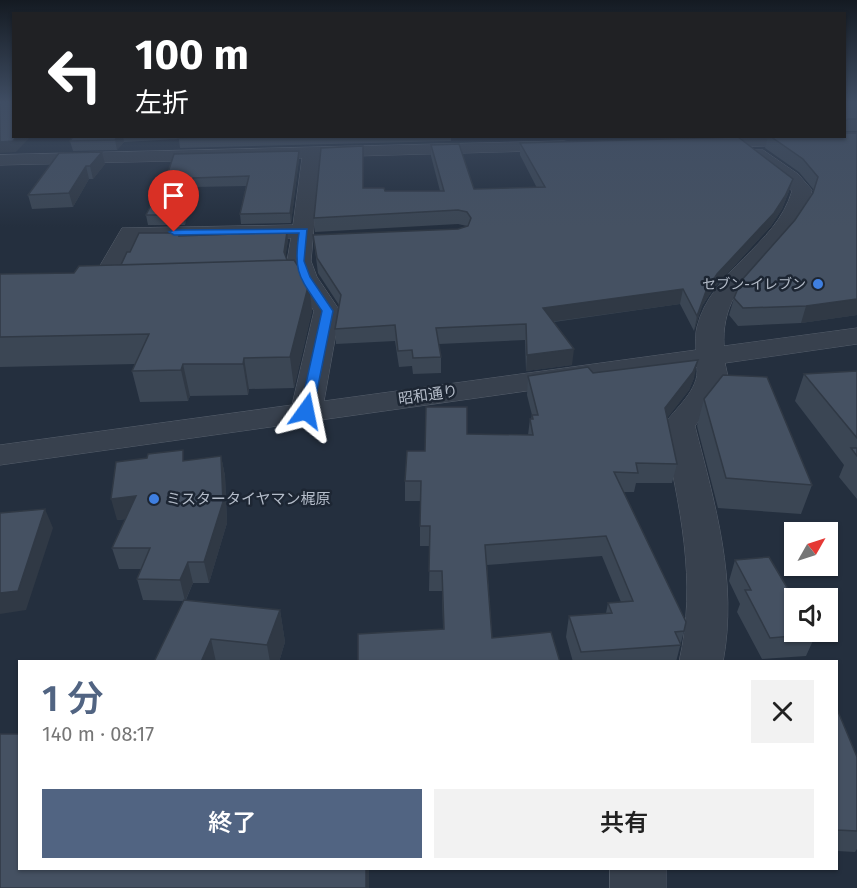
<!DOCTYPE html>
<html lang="ja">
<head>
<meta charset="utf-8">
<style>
  :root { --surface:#fff; --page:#f2f2f2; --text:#222; --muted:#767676; --accent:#516482 }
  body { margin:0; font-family:"Fira Sans","Noto Sans JP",sans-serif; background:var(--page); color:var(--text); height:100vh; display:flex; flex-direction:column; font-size:22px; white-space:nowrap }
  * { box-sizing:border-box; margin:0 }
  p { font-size:20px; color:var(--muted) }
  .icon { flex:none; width:33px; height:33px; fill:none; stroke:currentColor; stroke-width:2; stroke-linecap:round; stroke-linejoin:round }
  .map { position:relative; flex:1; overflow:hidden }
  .details { position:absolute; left:18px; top:660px; width:820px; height:210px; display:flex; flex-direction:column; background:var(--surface); border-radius:0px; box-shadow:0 2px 4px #0004 }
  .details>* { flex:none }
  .guide { position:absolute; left:12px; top:12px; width:834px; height:126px; border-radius:0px; box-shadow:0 2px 4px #0004; background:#202124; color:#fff; overflow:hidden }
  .needle { width:39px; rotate:51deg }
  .tools { position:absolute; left:784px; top:522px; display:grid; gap:12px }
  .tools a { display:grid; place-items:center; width:54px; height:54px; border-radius:0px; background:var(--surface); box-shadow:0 2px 4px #0004; font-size:30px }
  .pin { position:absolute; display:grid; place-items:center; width:51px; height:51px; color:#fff; margin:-62px -26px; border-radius:50% 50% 50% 0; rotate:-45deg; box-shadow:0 0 6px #0007 }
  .pin .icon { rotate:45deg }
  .me { position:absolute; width:66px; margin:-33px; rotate:12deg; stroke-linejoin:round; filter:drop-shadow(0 0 4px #0008) }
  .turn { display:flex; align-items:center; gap:21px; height:126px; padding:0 24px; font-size:27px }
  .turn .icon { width:78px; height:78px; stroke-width:2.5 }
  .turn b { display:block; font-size:42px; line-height:51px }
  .round { display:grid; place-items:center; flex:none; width:63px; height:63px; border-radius:0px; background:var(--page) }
  .summary { display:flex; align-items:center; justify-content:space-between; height:102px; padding:0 24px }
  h1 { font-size:36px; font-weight:600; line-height:45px; color:var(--accent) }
  .cta { display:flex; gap:12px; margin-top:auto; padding:12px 24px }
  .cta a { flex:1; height:69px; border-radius:0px; background:var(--accent); color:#fff; font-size:24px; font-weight:600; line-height:69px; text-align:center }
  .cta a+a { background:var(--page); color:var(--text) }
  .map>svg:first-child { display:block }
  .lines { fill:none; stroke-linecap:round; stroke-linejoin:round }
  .minor-casing { stroke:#565f6c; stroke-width:1 }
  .minor { fill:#38414e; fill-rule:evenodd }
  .wall { fill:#3b4654 }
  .shaded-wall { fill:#303945 }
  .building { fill:#455162; stroke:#303945; stroke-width:1.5 }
  .route { fill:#1a73e8; stroke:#114b97; stroke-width:1.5 }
  .shop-dot { fill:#3f7fe0; stroke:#1d2633; stroke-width:2 }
  .labels { text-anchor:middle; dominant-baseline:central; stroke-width:5; stroke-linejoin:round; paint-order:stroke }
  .far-poi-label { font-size:14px; fill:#b4bcc9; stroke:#1d2633; text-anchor:end }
  .street-label { font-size:15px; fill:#b4bcc9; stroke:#1d2633 }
  .poi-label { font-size:15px; fill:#b4bcc9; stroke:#1d2633; text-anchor:start }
</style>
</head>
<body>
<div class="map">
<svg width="857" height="888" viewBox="0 0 857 888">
  <rect width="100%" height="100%" fill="#242f3e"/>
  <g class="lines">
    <defs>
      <path id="minor" d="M844 133H857V143L700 148 694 147 692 143 694 139 700 138 844 136Z
        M564 141 570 142 573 146 570 150 320 157 311 261 317 277 340 311 324 401 696 350C696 342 695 334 697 327 711 270 776 246 792 191L748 154 751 150H763L798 174 812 190C801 235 759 261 735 296 726 311 723 329 724 346L857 328V344L725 363 728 377 719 394 695 426C715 504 738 581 723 662H679C698 580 679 506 663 426 675 408 700 390 697 367L0 465V445L292 405 314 311 293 277 287 261 291 238 137 239 117 278 131 280 134 285 131 290 100 293 91 291 88 286 122 228 293 225 302 158 0 165V155Z
        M610 868H666V888H610Z"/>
    </defs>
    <!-- minor casing -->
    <use href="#minor" class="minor-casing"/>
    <!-- minor -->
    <use href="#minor" class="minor"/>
  </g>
  <!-- wall -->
  <path class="wall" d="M844 103H857V131H844Z
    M857 133V315L801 323 738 326 729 315 734 298 795 220 814 190 799 172 765 148 768 136H844Z
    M73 136H451V141L180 148 179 139 124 142 117 150 73 151 70 141Z
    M538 136H615L540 138Z
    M520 143 789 191 782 209 771 226 714 288 702 306 694 331 680 304 554 322 572 365 526 371 525 340 439 344 441 357V373L413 374 412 366 399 367 395 341 336 344 335 329 339 305 318 273 313 235 458 229 467 226 458 224 315 232 314 218 363 146V188L385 191H440L431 156V145L474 189 537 188 520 155Z
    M59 153 105 164 93 179H89L73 207 32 209 28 195Z
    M174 154 299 159 291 223 241 224 240 214 246 186 194 187 185 225H148L146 215 158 203Z
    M180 236 288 240 285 257 287 260 309 283 312 311 294 388 249 389 248 395 190 396 188 401 140 402 132 371 135 364 0 367V274L74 273 121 265 130 252Z
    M857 371V499L839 477 844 465 795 401 804 374Z
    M593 373 694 378 689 390 667 418 677 464 672 483H636L634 492H624L684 631 676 662H573L566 637 569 616 606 613 608 603 621 602 602 556 487 565 492 638 560 662 443 629 442 591H429L430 546H420V501H405V481L425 451 467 434 528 435 530 419H531L532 415 527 395 528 376Z
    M704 399 812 485 801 514 718 508 697 426Z
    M221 456 225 476 227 523 209 583H193L186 600 280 610 285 642 279 662H154L184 601 143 600 137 579 141 569H119L112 548 126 519 117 520 186 461Z
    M735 560 816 634 806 656 762 659 737 612 740 604 729 581Z
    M837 709 857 757V849L855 852 837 851Z"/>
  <!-- shaded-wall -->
  <path class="shaded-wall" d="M17 136H31L16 152 0 153V142Z
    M118 136H123L124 142 117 150 115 140Z
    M299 151V159L291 223 290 213Z
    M102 152 105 164 93 179 90 166Z
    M86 166 89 179 73 207 69 193Z
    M193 178 194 187 185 225 183 215Z
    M793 179 789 191 782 209 771 226 714 288 702 306 694 331 697 316 706 291 717 274Z
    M287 232 288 240 285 261 284 252Z
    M309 283 312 311 294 388 290 357Z
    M683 289 680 304 542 323 543 308Z
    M857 299V315L801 323 806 306Z
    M574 349 572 365 526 371 527 355Z
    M244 358 249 389 248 395 243 364Z
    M698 360 694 378 689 390 661 426 665 408Z
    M183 364 190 396 188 401 181 370Z
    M221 456 225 476 227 523 209 583 204 562Z
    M136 496 142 517 117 520 111 499Z
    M45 509 53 528 26 610 0 614V593Z
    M188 562 193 583 185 601 180 580Z
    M280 610 285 642 279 662H270L267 645Z
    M211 639 216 662H201Z
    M366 868H369V888H366Z"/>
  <!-- building -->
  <path class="building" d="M0 103H14V136H17L13 141 0 142Z
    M844 103H857V119H848L844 122Z
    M844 133H857V299L806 306 743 308 734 298 741 281 795 220 813 193 818 177 803 159 770 136H844Z
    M73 136H118L115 140 70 141Z
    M179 136H241L178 138Z
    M738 137 793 179 785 196 774 213 717 274 706 291 697 316 683 289 543 308 574 349 527 355 526 324 436 328 441 357 413 358 412 350 398 351 395 325 335 329 341 295 317 258 313 235 458 229 468 226 471 218 467 212 458 210 314 218 321 148 363 146V188H384L385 191H444L431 145 459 144 474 189 545 187 520 143Z
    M299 151 290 213 240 214 249 176 193 178 183 215H146L152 203H158L174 154Z
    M102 152 90 166H86L69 193 28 195 59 153Z
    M287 232 284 252 287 260 121 265 127 252H130L139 233H180L179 236Z
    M294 260 309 283 290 357 244 358 243 364H183L181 370 132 371 149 334 0 337V274L74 273 79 266Z
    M698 360 693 372 665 408 677 464 636 463 638 473 614 472 686 622 684 631 675 632 681 645 581 652 569 616 612 613 608 603 633 601 606 536 485 545 492 638 551 632 560 662H358V634L444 629 442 571H429L430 526H420L421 481H405L407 451H425L426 407H467V434L533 435 530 419H533L532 415H538L528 376 588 367 593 373Z
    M857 371V438L804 374Z
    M723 375 767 377 812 485 726 478 704 399Z
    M851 448H857V456Z
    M183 450V461L221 456 223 502 204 562H188L180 580 137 579 150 548H112L136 496 111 499 116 462 147 458 148 454Z
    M45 509 18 591 0 593V513Z
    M769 557 795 601V632H814L816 634 770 638 745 590H751L735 560Z
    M184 600 280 610 267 645 211 639 201 662H154Z
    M837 709 857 757V831L837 830Z
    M0 734H20V868H366V888H0Z"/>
  <!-- sky -->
  <linearGradient id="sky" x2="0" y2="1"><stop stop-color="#141a22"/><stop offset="0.45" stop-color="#3f4d63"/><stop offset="1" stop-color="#3f4d63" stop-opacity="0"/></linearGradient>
  <rect width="857" height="227" fill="url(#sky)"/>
  <!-- route -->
  <path class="route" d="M307 229 304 261 310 277 333 311 313 411 306 415 300 411 322 311C300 277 293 275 299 233L174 235 169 232 174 230Z"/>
  <!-- markers -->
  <g class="shop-dot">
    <circle cx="818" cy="284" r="6"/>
    <circle cx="154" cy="499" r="6"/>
  </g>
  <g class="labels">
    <!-- far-poi labels -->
    <g class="far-poi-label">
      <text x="806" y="284">セブン-イレブン</text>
    </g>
    <!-- street labels -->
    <g class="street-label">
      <text transform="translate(428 395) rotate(-8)">昭和通り</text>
    </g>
    <!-- poi labels -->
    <g class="poi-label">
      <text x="166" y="499">ミスタータイヤマン梶原</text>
    </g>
  </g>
</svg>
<div class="tools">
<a><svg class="needle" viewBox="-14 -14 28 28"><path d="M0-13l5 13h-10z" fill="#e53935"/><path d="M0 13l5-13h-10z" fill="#767676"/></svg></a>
<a><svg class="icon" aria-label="sound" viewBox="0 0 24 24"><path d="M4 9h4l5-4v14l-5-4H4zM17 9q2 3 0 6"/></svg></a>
</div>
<div class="pin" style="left:174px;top:232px;background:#d93025"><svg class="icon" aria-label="arrive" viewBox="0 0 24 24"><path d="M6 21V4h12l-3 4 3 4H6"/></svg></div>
<svg class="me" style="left:306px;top:411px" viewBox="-20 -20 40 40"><path d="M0-17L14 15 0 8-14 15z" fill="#1a73e8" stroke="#fff" stroke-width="4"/></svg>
<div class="guide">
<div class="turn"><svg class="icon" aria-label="left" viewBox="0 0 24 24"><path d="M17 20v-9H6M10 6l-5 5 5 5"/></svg><div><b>100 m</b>左折</div></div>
</div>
<section class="details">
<div class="summary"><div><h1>1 分</h1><p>140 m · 08:17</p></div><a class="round"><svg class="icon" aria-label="close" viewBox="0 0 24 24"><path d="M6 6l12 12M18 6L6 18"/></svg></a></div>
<div class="cta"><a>終了</a><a>共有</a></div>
</section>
</div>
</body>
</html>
